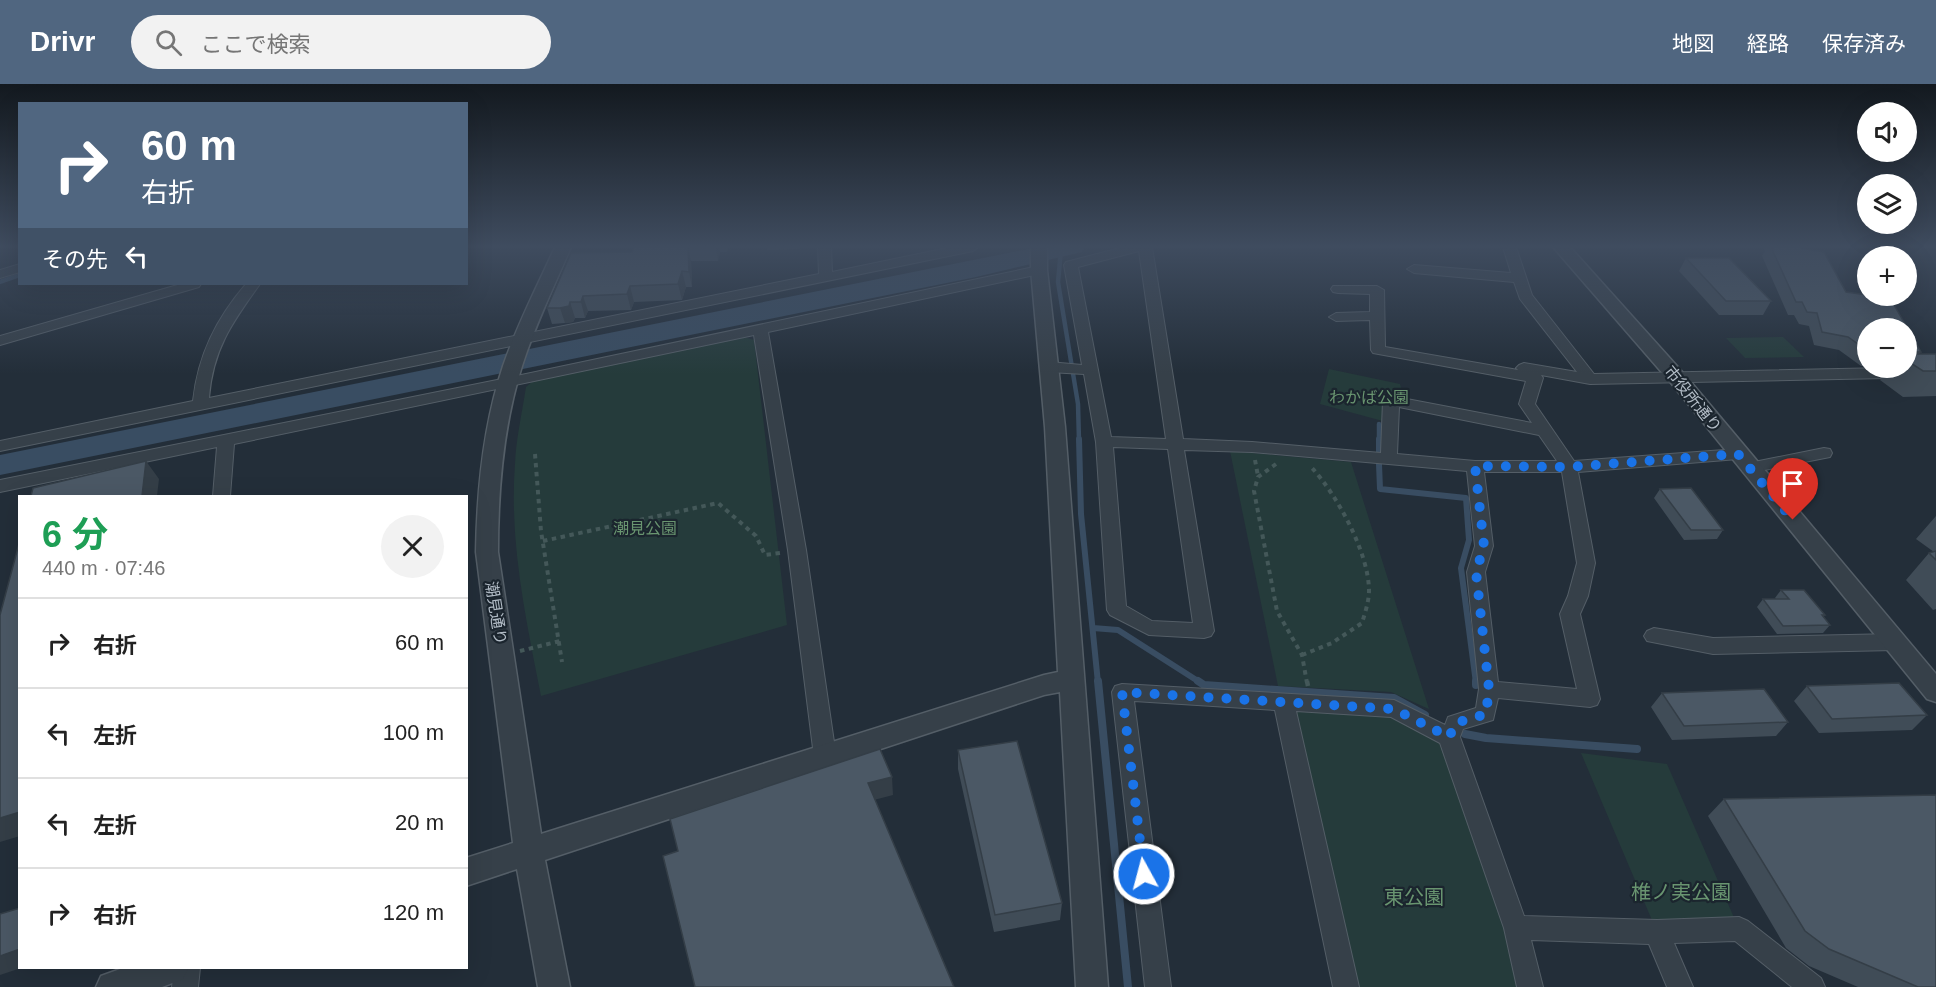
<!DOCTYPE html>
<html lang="ja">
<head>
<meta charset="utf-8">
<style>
  :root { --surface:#fff; --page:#f2f2f2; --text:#222; --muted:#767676; --line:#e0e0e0; --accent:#506680 }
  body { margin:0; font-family:Arial,"Noto Sans JP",sans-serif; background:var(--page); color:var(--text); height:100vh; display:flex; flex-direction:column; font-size:22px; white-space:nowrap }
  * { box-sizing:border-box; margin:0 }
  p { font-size:20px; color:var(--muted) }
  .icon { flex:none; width:33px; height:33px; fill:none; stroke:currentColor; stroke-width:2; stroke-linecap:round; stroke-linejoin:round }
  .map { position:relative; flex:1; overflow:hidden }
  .side { position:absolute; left:18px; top:411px; width:450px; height:474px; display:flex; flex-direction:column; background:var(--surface); border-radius:0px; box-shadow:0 6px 24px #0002 }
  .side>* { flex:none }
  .banner { position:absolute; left:18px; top:18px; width:450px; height:183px; border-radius:0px; box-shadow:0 6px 24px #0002; background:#506680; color:#fff; overflow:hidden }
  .buttons { position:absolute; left:1857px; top:18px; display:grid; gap:12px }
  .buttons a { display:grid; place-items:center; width:60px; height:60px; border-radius:50%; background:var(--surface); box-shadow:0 6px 24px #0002; font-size:30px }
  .pin { position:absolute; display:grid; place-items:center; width:51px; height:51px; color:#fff; margin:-62px -26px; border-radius:50% 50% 50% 0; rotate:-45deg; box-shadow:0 0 6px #0007 }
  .pin .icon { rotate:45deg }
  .me { position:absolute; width:66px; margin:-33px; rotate:353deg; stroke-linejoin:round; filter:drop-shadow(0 0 4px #0008) }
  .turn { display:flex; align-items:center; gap:21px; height:126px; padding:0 24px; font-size:27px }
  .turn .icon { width:78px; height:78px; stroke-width:2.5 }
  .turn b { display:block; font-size:42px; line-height:51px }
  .then { display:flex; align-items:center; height:57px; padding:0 24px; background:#0003; gap:12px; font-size:22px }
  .round { display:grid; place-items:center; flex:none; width:63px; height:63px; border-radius:32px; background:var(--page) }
  .overview { display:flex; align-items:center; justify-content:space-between; height:102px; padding:0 24px }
  h1 { font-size:36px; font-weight:700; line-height:45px; color:#1e9e55 }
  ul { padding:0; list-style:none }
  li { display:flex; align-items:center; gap:18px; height:90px; padding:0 24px; border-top:2px solid var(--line) }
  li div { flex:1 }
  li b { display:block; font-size:22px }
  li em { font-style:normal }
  header { display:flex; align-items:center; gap:36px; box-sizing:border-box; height:84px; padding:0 30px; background:var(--accent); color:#fff }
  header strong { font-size:28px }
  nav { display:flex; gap:33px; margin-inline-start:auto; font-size:21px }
  .search { width:420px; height:54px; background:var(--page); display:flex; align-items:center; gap:15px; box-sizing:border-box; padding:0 21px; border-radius:33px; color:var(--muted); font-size:22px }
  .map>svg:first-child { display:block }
  .green { fill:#253b3b }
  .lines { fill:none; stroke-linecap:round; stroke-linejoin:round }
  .stream-far2 { stroke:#394d62; stroke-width:4.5 }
  .stream-far1 { stroke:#394d62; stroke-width:6 }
  .stream { stroke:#394d62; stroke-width:8 }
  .river { fill:#394d62; fill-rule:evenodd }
  .minor-casing { stroke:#545e67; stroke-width:2 }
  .tertiary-casing { stroke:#545e67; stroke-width:3 }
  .path-far1 { stroke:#445859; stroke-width:4; stroke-dasharray:4.5 4.5; stroke-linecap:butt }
  .path { stroke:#445859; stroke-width:4.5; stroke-dasharray:6 6; stroke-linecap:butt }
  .minor { fill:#364049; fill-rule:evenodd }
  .tertiary { fill:#364049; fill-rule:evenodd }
  .wall { fill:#404c57 }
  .shaded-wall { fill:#343e47 }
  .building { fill:#4b5865; stroke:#343e47; stroke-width:1.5 }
  .route { stroke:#1a73e8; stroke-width:10; stroke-dasharray:0 18 }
  .labels { text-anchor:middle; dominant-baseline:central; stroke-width:4.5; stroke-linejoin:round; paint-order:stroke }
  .park-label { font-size:16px; fill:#699570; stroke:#1b252e }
  .street-label { font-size:16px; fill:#b1bbc5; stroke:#1b252e }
  .near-park-label { font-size:20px; fill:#699570; stroke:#1b252e }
</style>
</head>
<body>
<header>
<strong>Drivr</strong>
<div class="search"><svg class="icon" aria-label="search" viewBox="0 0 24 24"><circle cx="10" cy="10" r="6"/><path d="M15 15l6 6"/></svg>ここで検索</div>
<nav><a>地図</a><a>経路</a><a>保存済み</a></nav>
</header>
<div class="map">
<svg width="1936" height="903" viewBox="0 0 1936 903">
  <rect width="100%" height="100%" fill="#232e39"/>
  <!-- green -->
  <path class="green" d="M744 253 754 256 787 541 541 612C526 535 509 459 515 380 516 355 522 329 526 303L534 296Z
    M1783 253 1804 273 1745 274 1726 254Z
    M1329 285 1400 300 1405 320 1391 318 1390 339 1320 320Z
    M1230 367 1351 378 1429 625 1391 608 1278 602Z
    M1284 619 1394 625 1449 653 1530 903H1346Z
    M1581 669 1667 680 1739 845 1657 848Z"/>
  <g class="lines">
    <!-- stream-far2 -->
    <path class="stream-far2" d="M1061 166 1058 198 1078 320 1079 357
      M0 198 20 191
      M1379 340V357"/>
    <!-- stream-far1 -->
    <path class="stream-far1" d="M1079 355 1081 430 1098 599
      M1379 355V369
      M1379 380 1380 405 1466 414 1469 456 1461 484 1476 599
      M1093 544 1118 546 1201 599"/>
    <!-- stream -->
    <path class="stream" d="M1098 597 1128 903
      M1198 597 1204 601 1394 614 1425 631
      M1476 597V601
      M1465 650 1486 654 1637 665"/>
    <!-- river -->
    <path class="river" d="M1038 163H1085L1082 168 976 193 0 391V371Z"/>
    <defs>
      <path id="minor" d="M818 163H831L832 188 952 163H979L973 167 0 367V357L193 317C198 271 216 235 246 200H260C232 239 213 265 209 314L819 190Z
        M1124 163H1152L1183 355 1252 358 1381 369 1383 317 1391 312 1532 339 1519 320 1526 297 1373 269 1371 266 1370 236 1336 237 1329 233 1336 229 1370 228V210L1338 209 1333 208 1331 205 1333 202H1377L1384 206 1385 263 1518 286 1516 284 1519 281 1524 279 1577 288 1520 215 1514 198 1414 189 1407 185 1414 181 1511 189 1503 163H1516L1532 211 1594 290 1936 283V293L1590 300 1541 291 1543 294 1535 320 1574 377 1738 365 1744 366 1746 370 1744 374 1738 375 1578 388 1595 479 1588 512 1580 530 1600 615 1597 621 1590 623 1498 614 1493 636 1463 645 1460 653 1524 832 1657 836 1739 833 1748 837 1821 894 1825 903H1792L1735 857 1674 859 1693 903H1667L1649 860 1531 856 1543 903H1517L1504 844 1440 659 1391 633 1296 627 1359 903H1333L1275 626 1134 617 1171 903H1145L1112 608 1115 602 1122 600 1394 616 1445 641 1448 633 1476 624 1479 605 1467 488 1475 462 1467 387 1252 368 1184 366 1214 547 1211 552 1204 554 1149 551 1110 531 1107 526 1096 358 1084 290 1049 288 1041 283 1049 278 1082 281 1064 181 1066 178ZM1139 167 1166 355 1111 353 1078 183ZM1399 323 1539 351 1557 377H1475L1397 370ZM1113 363 1168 365 1193 539 1152 537 1126 522ZM1484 388H1562L1577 479 1568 512 1560 530 1577 605 1498 598 1485 488 1493 462Z
        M20 180V188L0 194V186Z
        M1039 182 1044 183 1046 186 1044 189 768 248 806 466 836 672 833 679 825 681 817 679 814 672 788 466 754 251 234 360 230 412H213L217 363 0 408V396L507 294Z
        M181 200H201L199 203 0 261V252Z
        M1824 364 1830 365 1832 369 1830 373 1749 389 1743 388 1741 384 1743 380 1749 379Z
        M1654 544 1713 554 1895 550 1902 553 1905 558 1902 563 1895 566 1713 570 1647 557 1644 552 1647 547Z
        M174 884H200L198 903H172Z"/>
      <path id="tertiary" d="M555 163H571C554 203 535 241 522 282 503 342 498 406 498 468L541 750 1044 591 1058 588 1045 343 1031 186V163H1047V186L1065 343 1108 903H1076L1060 608 1044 611 545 776 570 903H538L517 785 466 802V774L513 759 476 468C477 405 483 342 503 282 517 241 537 203 555 163Z
        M1553 163H1570L1685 291 1936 590V618L1927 615 1671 299Z
        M123 884H188L183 895 162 903H96L101 892Z"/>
    </defs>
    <!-- minor casing -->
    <use href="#minor" class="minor-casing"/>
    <!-- tertiary casing -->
    <use href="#tertiary" class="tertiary-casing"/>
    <!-- path-far1 -->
    <path class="path-far1" d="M535 370 541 447 562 578
      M1255 376 1258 392
      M1276 380 1258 393 1254 407 1277 527 1302 571 1307 599
      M543 457 718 419 756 452 765 471 780 469
      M520 567 560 557
      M1302 571 1332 559 1362 539C1365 529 1369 517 1369 507 1369 469 1337 411 1312 384"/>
    <!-- path -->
    <path class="path" d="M1307 597 1308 602"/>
    <!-- minor -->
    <use href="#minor" class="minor"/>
    <!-- tertiary -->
    <use href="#tertiary" class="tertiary"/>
  </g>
  <!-- wall -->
  <path class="wall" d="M634 163H728L727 168H720L718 177H691L692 203H686L682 216 634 218 631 226 588 227 585 234H575L573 238 565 239 552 240 547 224 632 168Z
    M766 163H799V165L767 166Z
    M1763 163H1800L1801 164 1824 168 1846 208 1890 214 1921 268 1919 270H1936V312L1903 313 1880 296 1890 284H1906V244H1868V282H1861L1839 266 1814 261 1809 242 1799 240 1794 231H1788L1762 172 1765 167Z
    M1686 174 1771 217 1763 231H1719L1679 187Z
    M1660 405 1723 446 1717 455 1684 456 1654 414Z
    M1936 432V525L1933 526 1906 496 1929 469 1934 468 1916 455Z
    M1781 506 1825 531 1823 533 1830 541 1823 549 1777 550 1757 523 1763 515H1776L1775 514Z
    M1807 602 1927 631 1912 646 1819 649 1794 617Z
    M1662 609 1788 638 1776 652 1672 656 1651 623Z
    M958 666 1062 819 1060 836 994 848 958 685Z
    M1724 715 1936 903H1858L1809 882 1786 864 1708 732Z"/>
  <!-- shaded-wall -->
  <path class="shaded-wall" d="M688 163 691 177 692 203 689 188Z
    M716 163H720V168L718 177Z
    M682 187 686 203 682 216 678 200Z
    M630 202 634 218 631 226 627 210Z
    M583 212 588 227 585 234 581 218Z
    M570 218 575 234 573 238 565 239 560 224Z
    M146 377 159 395 157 412H142Z
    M892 693 893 711 870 717 868 699Z
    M20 728V752L0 758V734Z
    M20 865V884H21L0 891V872Z"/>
  <!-- building -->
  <path class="building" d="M634 163H688L689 188 682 187 678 200 630 202 627 210 583 212 581 218H570L569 222 560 224H547L571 169 632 168Z
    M1771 163H1800L1801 164 1824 168 1846 208 1890 214 1921 268H1906V244H1868V267L1848 253 1822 248 1817 229 1807 228 1802 218H1796Z
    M1686 174H1729L1771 217H1726Z
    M1906 270H1936V287H1923L1906 276Z
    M146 377 142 412H31L33 404Z
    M1691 404 1723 446H1691L1660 405Z
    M20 456V728L0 734V531Z
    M1936 467V476L1929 469Z
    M1781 506H1804L1825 531H1822L1830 541 1783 542 1763 515H1789Z
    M1899 599 1927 631 1832 635 1807 602Z
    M1764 605 1788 638 1684 642 1662 609Z
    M1017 657 1062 819 995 831 958 666Z
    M880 665 892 693 868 699 954 903H695L663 772 678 767 670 735Z
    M1936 711V903H1918L1829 865 1805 847 1724 715Z
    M20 824V865L0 872V830Z"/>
  <!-- sky -->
  <linearGradient id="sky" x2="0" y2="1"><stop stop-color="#13191f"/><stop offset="0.56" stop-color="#3f4c5f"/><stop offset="1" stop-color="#3f4c5f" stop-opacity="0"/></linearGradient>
  <rect width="1936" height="290" fill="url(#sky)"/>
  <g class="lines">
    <!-- route -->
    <path class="route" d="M1144 790 1122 608 1394 625 1449 653 1456 639 1486 630 1489 605 1476 488 1484 462 1475 382 1569 383 1738 370 1793 436"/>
  </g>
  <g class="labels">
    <!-- park labels -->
    <g class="park-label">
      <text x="1369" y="313">わかば公園</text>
      <text x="645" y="444">潮見公園</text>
    </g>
    <!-- street labels -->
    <g class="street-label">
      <text transform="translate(1693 315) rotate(51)">市役所通り</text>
      <text transform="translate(496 529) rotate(81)">潮見通り</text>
    </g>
    <!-- near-park labels -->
    <g class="near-park-label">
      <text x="1681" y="808">椎ノ実公園</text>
      <text x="1414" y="813">東公園</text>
    </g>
  </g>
</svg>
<div class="buttons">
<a><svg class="icon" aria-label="sound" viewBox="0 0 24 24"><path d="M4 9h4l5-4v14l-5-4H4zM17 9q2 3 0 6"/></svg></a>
<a><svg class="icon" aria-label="layers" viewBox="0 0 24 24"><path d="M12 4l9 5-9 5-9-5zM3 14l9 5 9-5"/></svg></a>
<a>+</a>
<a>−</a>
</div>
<div class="pin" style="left:1793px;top:436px;background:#d93025"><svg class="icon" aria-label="arrive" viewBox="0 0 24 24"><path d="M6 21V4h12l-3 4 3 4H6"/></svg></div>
<svg class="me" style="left:1144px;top:790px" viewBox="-20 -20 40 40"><circle r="17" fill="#1a73e8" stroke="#fff" stroke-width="3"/><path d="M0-11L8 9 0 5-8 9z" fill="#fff"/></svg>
<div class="banner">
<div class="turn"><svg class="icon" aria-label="right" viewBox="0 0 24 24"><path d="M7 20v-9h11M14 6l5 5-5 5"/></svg><div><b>60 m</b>右折</div></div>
<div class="then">その先<svg class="icon" aria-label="left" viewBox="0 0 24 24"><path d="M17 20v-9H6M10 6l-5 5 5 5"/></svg></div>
</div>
<section class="side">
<div class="overview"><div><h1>6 分</h1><p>440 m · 07:46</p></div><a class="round"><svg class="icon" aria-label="close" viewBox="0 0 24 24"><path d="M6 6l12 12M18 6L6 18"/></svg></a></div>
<ul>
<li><svg class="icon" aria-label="right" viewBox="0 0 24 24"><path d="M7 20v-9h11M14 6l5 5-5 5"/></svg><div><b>右折</b></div><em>60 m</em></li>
<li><svg class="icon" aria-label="left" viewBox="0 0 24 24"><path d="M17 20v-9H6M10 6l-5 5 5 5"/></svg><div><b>左折</b></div><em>100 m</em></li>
<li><svg class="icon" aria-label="left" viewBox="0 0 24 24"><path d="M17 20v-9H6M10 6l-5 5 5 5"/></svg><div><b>左折</b></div><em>20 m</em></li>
<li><svg class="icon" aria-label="right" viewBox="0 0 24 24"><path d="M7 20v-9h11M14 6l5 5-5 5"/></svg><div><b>右折</b></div><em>120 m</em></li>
</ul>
</section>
</div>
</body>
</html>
